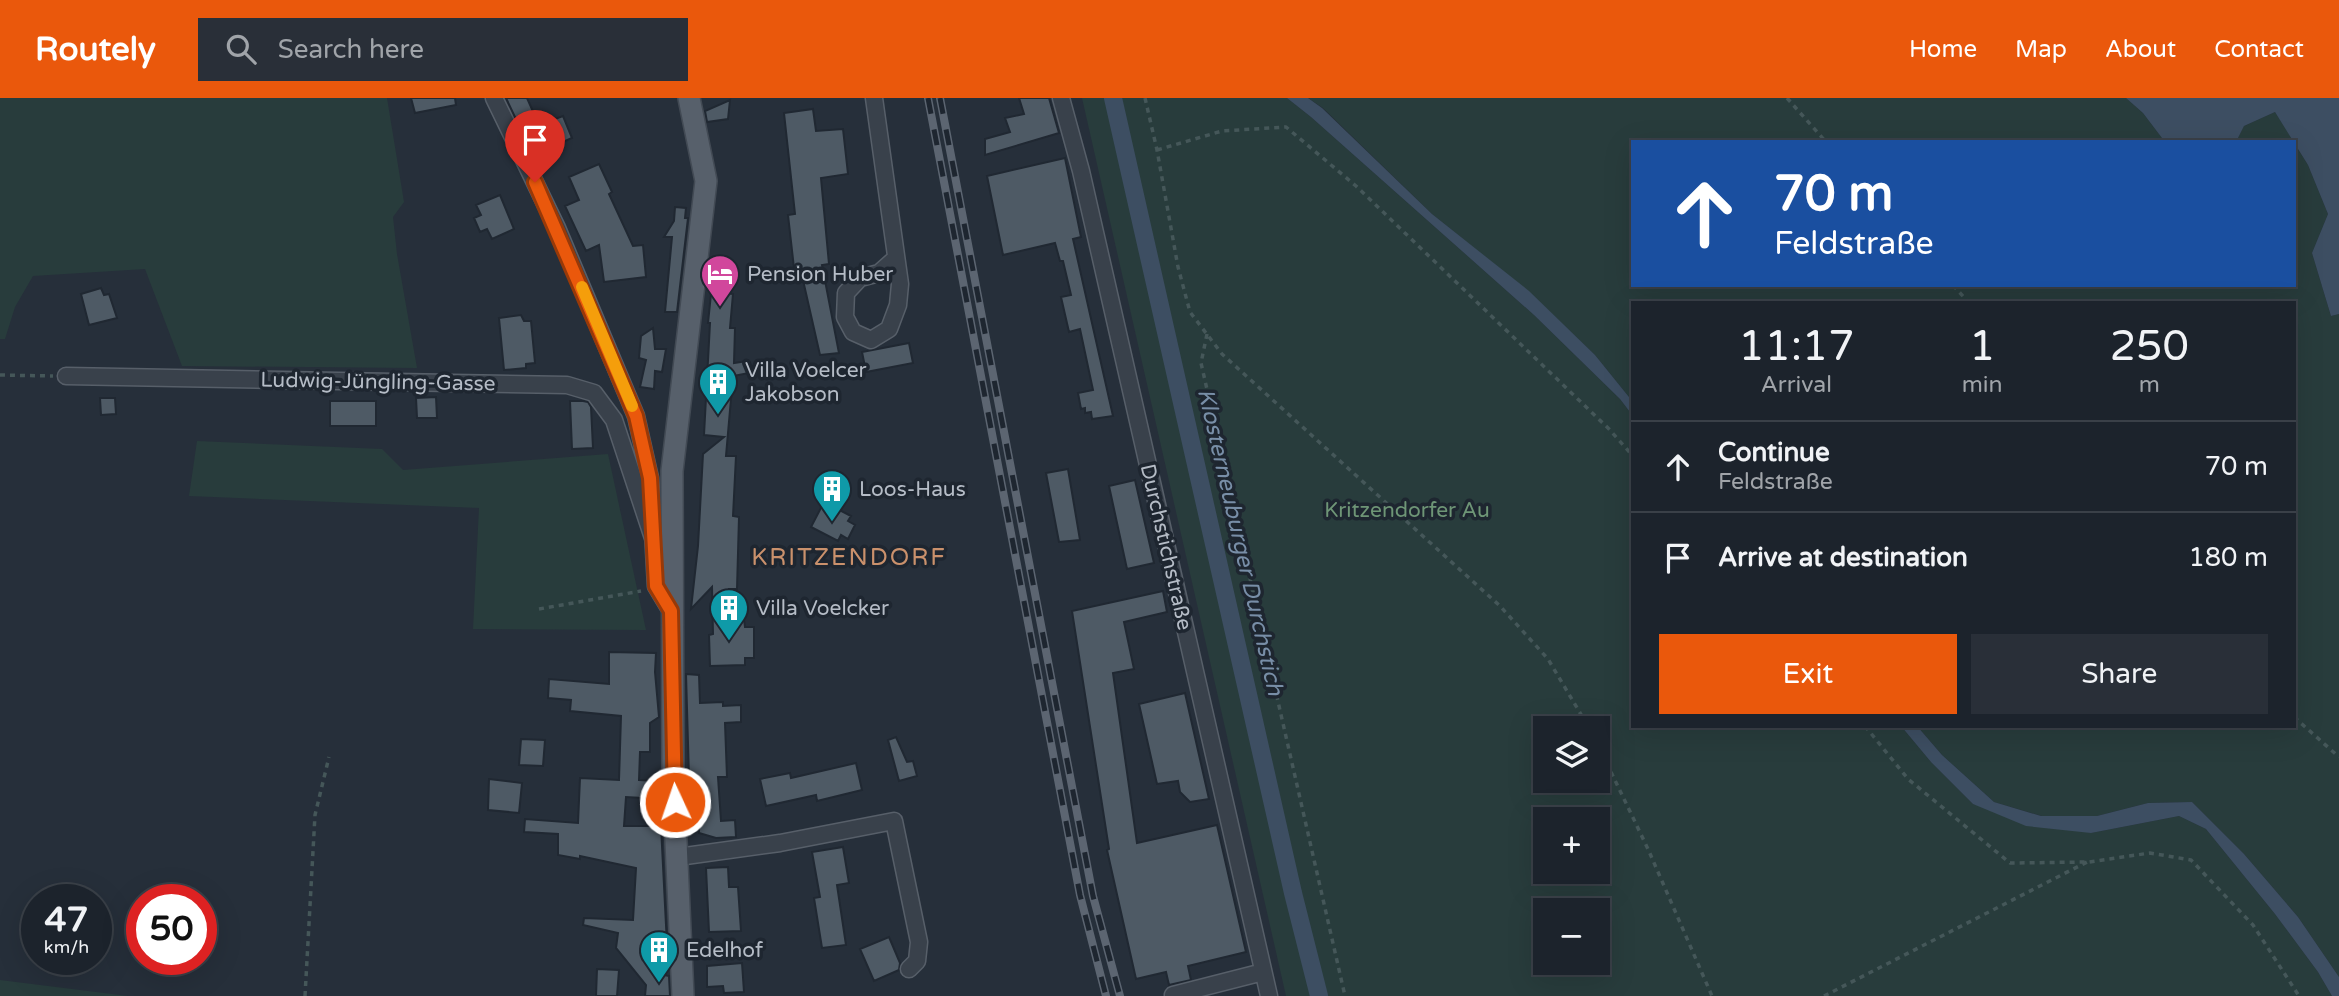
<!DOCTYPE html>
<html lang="en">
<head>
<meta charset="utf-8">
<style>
  :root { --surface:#1c232c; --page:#292f38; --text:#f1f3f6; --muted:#a0a4a9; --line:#3a4048; --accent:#ea580c }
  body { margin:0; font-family:"Varela Round",sans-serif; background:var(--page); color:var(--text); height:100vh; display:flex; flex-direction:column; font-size:26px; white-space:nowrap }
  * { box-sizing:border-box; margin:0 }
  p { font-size:23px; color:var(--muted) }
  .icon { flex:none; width:38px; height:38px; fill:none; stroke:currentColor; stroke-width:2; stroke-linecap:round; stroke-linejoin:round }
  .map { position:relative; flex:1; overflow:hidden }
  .side { position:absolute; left:1631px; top:203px; width:665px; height:427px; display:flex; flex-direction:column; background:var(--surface); border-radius:0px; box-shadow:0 7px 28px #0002,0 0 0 2px var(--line) }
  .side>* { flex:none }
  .hud { position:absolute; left:1631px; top:42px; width:665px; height:147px; border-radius:0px; box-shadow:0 7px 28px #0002,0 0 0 2px var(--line); background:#1a4fa0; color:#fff; overflow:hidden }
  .controls { position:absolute; left:1533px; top:618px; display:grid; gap:14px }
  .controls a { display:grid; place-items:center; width:77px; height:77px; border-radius:0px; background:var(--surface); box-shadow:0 7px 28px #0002,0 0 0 2px var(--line); font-size:35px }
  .speed { position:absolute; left:21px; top:786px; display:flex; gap:14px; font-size:35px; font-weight:700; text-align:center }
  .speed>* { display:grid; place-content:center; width:91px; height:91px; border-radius:50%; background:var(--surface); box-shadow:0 7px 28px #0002,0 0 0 2px var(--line); line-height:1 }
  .speed small { font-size:18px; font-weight:400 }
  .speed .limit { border:10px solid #d22; background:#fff; color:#111 }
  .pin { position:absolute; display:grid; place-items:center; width:60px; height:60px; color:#fff; margin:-72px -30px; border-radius:50% 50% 50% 0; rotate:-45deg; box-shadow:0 0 7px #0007 }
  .pin .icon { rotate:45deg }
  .me { position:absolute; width:77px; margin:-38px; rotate:357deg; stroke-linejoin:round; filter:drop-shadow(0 0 5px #0008) }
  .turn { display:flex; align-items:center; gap:24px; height:147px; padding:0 28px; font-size:32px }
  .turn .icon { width:91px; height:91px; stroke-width:2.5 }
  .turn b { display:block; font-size:49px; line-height:60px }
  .eta { display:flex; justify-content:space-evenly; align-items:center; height:119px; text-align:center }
  .eta b { font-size:42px; font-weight:600; line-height:49px }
  .cta { display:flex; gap:14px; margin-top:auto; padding:14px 28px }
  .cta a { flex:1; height:80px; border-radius:0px; background:var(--accent); color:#fff; font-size:28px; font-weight:600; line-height:80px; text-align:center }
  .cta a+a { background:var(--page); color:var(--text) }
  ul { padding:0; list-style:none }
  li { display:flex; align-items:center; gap:21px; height:91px; padding:0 28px; border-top:2px solid var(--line) }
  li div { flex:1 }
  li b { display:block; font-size:26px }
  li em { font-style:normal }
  header { display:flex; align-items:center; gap:42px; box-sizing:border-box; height:98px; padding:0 35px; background:var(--accent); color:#fff }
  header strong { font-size:33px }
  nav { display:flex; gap:38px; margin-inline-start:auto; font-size:24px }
  .search { width:490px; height:63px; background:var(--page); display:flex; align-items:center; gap:18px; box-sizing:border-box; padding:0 24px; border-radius:0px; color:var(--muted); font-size:26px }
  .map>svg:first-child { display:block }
  .green { fill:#283c3c; fill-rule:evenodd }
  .water { fill:#3d4e62 }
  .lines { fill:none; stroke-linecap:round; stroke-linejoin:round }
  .canal { stroke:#3d4e62; stroke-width:18 }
  .building { fill:#4e5a65; stroke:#202832; stroke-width:2 }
  .minor-casing { stroke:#575f69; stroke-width:19 }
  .major-casing { stroke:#424a54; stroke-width:24 }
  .path { stroke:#455759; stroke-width:3.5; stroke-dasharray:5 5; stroke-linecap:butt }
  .minor { stroke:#39414b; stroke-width:16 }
  .major { stroke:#57606b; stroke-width:21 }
  .rail-casing { stroke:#5c6571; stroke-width:8 }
  .rail { stroke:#1e2630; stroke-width:5; stroke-dasharray:16; stroke-linecap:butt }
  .route-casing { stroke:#983908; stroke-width:18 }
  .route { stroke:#ea580c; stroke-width:12 }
  .slow { stroke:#f59e0b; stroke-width:12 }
  .labels { text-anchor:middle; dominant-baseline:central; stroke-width:7; stroke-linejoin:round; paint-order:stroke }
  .poi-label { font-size:21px; fill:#b5bcc6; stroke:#1e2630; text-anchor:start }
  .street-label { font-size:21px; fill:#b5bcc6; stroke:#1e2630 }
  .park-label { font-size:21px; fill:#6e9576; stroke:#1e2630 }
  .water-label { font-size:23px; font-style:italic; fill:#788ea7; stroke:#1e2630 }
  .quarter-label { font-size:24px; letter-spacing:2px; fill:#ca916c; stroke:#1e2630 }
</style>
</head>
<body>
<header>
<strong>Routely</strong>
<div class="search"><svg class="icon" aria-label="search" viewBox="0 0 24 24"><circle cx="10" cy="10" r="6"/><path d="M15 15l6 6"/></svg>Search here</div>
<nav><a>Home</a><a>Map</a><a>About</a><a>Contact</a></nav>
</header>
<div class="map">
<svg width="2339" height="898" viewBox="0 0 2339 898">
  <rect width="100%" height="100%" fill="#262f3a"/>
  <!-- green -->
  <path class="green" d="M0 0H387L404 104 393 119 397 156 417 270 182 268 145 171 33 178 15 209 5 241H0Z
    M1082 0H1287L1311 19 1534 217 1620 301 1633 318V628H1901L1931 664 1973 706 2091 735 2179 718 2206 731 2275 816 2318 874 2332 898H1286ZM1545 630H1598V682H1545ZM1545 721H1598V774H1545ZM1545 812H1598V864H1545Z
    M1308 0H2126L2143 15 2165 44H1633V187H2294V45L2308 67 2328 116 2312 155 2331 218 2339 216V879L2298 819 2244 756 2192 704 2148 705 2097 718H2042L1994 704 1942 657 1917 628H2294V205H1633V304L1595 257 1529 194 1432 116 1323 10Z
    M2275 14 2294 44H2236L2244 28Z
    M197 343 382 351 403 372 608 356 646 532 473 531 479 410 189 398Z
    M0 882 128 898H0Z"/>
  <!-- water -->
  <path class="water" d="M1287 0H1308L1322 10 1432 116 1529 193 1595 257 1633 304V318L1620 301 1534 217 1311 19Z
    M2126 0H2339V216L2331 218 2312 155 2328 116 2308 67 2275 14 2244 28 2236 44H2165L2143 15Z
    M1901 628H1917L1942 657 1994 704 2041 718H2097L2148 705 2192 704 2244 756 2298 819 2339 879V898H2332L2318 874 2275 816 2206 731 2179 718 2091 735 2026 728 1973 706 1931 664Z"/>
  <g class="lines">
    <!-- canal -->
    <path class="canal" d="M1113 0 1293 795 1319 898"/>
  </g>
  <!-- building -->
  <path class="building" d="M411 0H455L456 7 415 15Z
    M506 0H527L539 27 563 18 572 40 533 57Z
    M1019 0H1049L1059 35 985 57V41L1010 34 1005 20 1024 16Z
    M730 2 728 21 707 24 705 13Z
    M813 11 816 33 843 31 848 76 821 80 829 166 822 167 839 255 820 257 800 169 794 170 788 117 795 116 784 15Z
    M1065 60 1081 139 1073 141 1113 318 1092 321 1091 314 1085 315V310L1081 311 1078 295 1093 292 1080 231 1069 234 1061 199 1071 197 1063 163H1060L1055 145 1003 157 987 78Z
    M599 66 612 94 609 96 633 148 643 147 646 179 604 184 599 147 586 153 565 108 579 102 569 79Z
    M500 97 514 131 492 141 487 131 480 134 474 120 481 117 476 107Z
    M675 109 686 110 685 120H688L677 214H665L672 139H664L674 123Z
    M101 190 104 197 109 196 117 220 89 227 81 196Z
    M714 194 733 196 730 230H735L734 265 747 263 749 275 733 278 726 358H736L733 418 739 419 737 491H729L727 521H744L745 529H754V560H745V567L710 568 709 537 713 536 712 489 691 511 698 448 703 356 724 339 704 337 710 225H708L711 196Z
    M521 217 524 223H531L535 265 526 266V270L504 272 499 220Z
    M653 230 655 251H666L662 274 655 273 654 291 640 289 646 262 639 260 641 238Z
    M909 245 913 265 866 274 862 254Z
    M436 299 437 320H417L416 300Z
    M100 300H115L116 316 101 317Z
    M330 303H376V328H330Z
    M570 303H583L588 304 591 309 593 350 572 351Z
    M1068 371 1080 442 1059 444 1046 375Z
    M1135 382 1154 465 1127 471 1109 388Z
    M824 404 851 418 848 423 855 427 848 441 841 437 838 443 811 429Z
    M1163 493 1167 514 1124 524 1134 571 1113 575 1137 745 1217 727 1246 854 1188 868 1191 882 1169 887 1166 874 1136 881 1107 752 1109 751 1072 513Z
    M609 554 656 555 655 574 659 619 650 625V654H640L639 682 658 683 656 689H660L661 701 626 699 624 728H661L667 847 664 877 669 878 670 898H645L646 887 616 850 618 835 583 827 584 820 633 822 636 770 580 758V761L558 757V736L524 734 525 721 578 725 580 680 619 682 621 618 570 613 571 602 548 600 549 581 609 586Z
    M686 576 699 577 700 605 723 604V608L741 607V624L725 625 727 679H718L721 723 735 722 736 739 716 740 699 735 697 680H689Z
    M1185 595 1209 701 1190 704 1180 694 1178 683 1157 686 1139 606Z
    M896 639 907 664 913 663 917 678 899 683 888 642Z
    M521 641 545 642 543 668 519 667Z
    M856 665 862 692 817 703 816 697 766 708 760 681 790 675 791 680Z
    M489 681 522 685 519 715 488 712Z
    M843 749 849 785 837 787 846 847 822 850 814 800 820 799 812 754Z
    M728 769 729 789H738L741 833 709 834 706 770Z
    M889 839 900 865 899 872 874 883 860 851Z
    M742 865 744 894 724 895 723 888 707 889V868Z
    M597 871 619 872 617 898H596Z"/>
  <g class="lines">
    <defs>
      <path id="minor" d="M494 0 557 130 636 318 650 380 656 488 671 513
        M874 0 900 186 898 207 889 231 871 242 853 234 845 219 846 195 860 180 879 175 896 160
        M1061 0 1081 73 1269 898
        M66 278 567 287 594 295 614 322 654 443
        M678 759 780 745 894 723 919 844 917 863 909 871
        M1173 897 1263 874"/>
      <path id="major" d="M683 898 673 677 672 373 706 83 689 0"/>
    </defs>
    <!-- minor casing -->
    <use href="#minor" class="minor-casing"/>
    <!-- major casing -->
    <use href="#major" class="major-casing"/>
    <!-- path -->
    <path class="path" d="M1145 0 1157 52 1178 169 1190 214 1222 256 1500 508 1548 561 1589 630
      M1787 0 1826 44
      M1157 52 1222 33 1286 29 1356 88 1609 331 1633 358
      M1953 187 1969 205
      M1207 236 1201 265 1345 898
      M0 277 53 278
      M539 511 641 493
      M2294 619 2339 659
      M1865 628 1908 681 2010 765 2089 764 2150 755 2191 762 2253 827 2299 898
      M1598 647 1648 751 1712 898
      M305 898 315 717 329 659
      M1824 898 2087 764"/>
    <!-- minor -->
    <use href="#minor" class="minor"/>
    <!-- major -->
    <use href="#major" class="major"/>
    <defs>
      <path id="rail" d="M928 0 1080 797 1106 898
        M940 0 1093 798 1120 898"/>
    </defs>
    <!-- rail casing -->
    <use href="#rail" class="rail-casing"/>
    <!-- rail -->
    <use href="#rail" class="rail"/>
  </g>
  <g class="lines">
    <defs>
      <path id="route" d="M535 84 636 318 650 380 656 488 671 513 675 704"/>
    </defs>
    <!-- route casing -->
    <use href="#route" class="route-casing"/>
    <!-- route -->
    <use href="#route" class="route"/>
    <!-- slow -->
    <path class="slow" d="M582 189 632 308"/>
  </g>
  <!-- icons -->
  <defs>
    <symbol id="hotel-pin" viewBox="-11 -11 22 30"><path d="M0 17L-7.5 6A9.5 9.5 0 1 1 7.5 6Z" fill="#d1479c" stroke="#1e2630"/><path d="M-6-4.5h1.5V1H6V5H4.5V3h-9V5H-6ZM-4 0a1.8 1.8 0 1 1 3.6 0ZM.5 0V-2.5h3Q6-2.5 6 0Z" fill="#fff"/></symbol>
    <symbol id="building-pin" viewBox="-11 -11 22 30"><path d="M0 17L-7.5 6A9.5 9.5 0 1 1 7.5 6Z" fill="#0f9aa8" stroke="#1e2630"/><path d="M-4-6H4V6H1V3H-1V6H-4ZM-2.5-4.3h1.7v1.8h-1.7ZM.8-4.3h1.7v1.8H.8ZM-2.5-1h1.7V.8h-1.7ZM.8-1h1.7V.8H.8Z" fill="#fff"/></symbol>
  </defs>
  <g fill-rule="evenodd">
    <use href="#hotel-pin" x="698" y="154" width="44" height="60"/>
    <use href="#building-pin" x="696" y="262" width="44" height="60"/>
    <use href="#building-pin" x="810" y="369" width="44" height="60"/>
    <use href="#building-pin" x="707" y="488" width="44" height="60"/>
    <use href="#building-pin" x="637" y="830" width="44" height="60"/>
  </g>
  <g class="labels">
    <!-- poi labels -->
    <g class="poi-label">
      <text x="747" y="176">Pension Huber</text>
      <text x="745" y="272">Villa Voelcer<tspan x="745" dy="24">Jakobson</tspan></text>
      <text x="859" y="391">Loos-Haus</text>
      <text x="756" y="510">Villa Voelcker</text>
      <text x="686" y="852">Edelhof</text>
    </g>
    <!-- street labels -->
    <g class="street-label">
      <text transform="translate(378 284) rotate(1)">Ludwig-Jüngling-Gasse</text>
      <text transform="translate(1166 449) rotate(77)">Durchstichstraße</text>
    </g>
    <!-- park labels -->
    <g class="park-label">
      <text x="1407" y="412">Kritzendorfer Au</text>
    </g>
    <!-- water labels -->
    <g class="water-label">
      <text transform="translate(1240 444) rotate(77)">Klosterneuburger Durchstich</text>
    </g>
    <!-- quarter labels -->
    <g class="quarter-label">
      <text x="849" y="459">KRITZENDORF</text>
    </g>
  </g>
</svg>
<div class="controls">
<a><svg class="icon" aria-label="layers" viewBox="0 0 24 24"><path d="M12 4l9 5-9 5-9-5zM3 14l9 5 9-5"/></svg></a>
<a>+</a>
<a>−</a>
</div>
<div class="speed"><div>47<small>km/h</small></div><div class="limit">50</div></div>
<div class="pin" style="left:535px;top:84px;background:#d93025"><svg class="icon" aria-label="arrive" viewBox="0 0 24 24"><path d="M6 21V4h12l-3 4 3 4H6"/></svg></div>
<svg class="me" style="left:675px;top:704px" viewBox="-20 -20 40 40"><circle r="17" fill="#ea580c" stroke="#fff" stroke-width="3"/><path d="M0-11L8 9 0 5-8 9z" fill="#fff"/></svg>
<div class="hud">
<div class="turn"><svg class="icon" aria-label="ahead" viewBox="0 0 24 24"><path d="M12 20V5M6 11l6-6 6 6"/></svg><div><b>70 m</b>Feldstraße</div></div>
</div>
<section class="side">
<div class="eta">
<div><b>11:17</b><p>Arrival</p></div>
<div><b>1</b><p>min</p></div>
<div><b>250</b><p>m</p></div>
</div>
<ul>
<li><svg class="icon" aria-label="ahead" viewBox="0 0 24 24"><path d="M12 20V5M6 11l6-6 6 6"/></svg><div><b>Continue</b><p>Feldstraße</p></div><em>70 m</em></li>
<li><svg class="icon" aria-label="arrive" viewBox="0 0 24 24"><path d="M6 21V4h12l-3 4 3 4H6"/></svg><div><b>Arrive at destination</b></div><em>180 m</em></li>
</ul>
<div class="cta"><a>Exit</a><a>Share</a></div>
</section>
</div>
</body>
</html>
